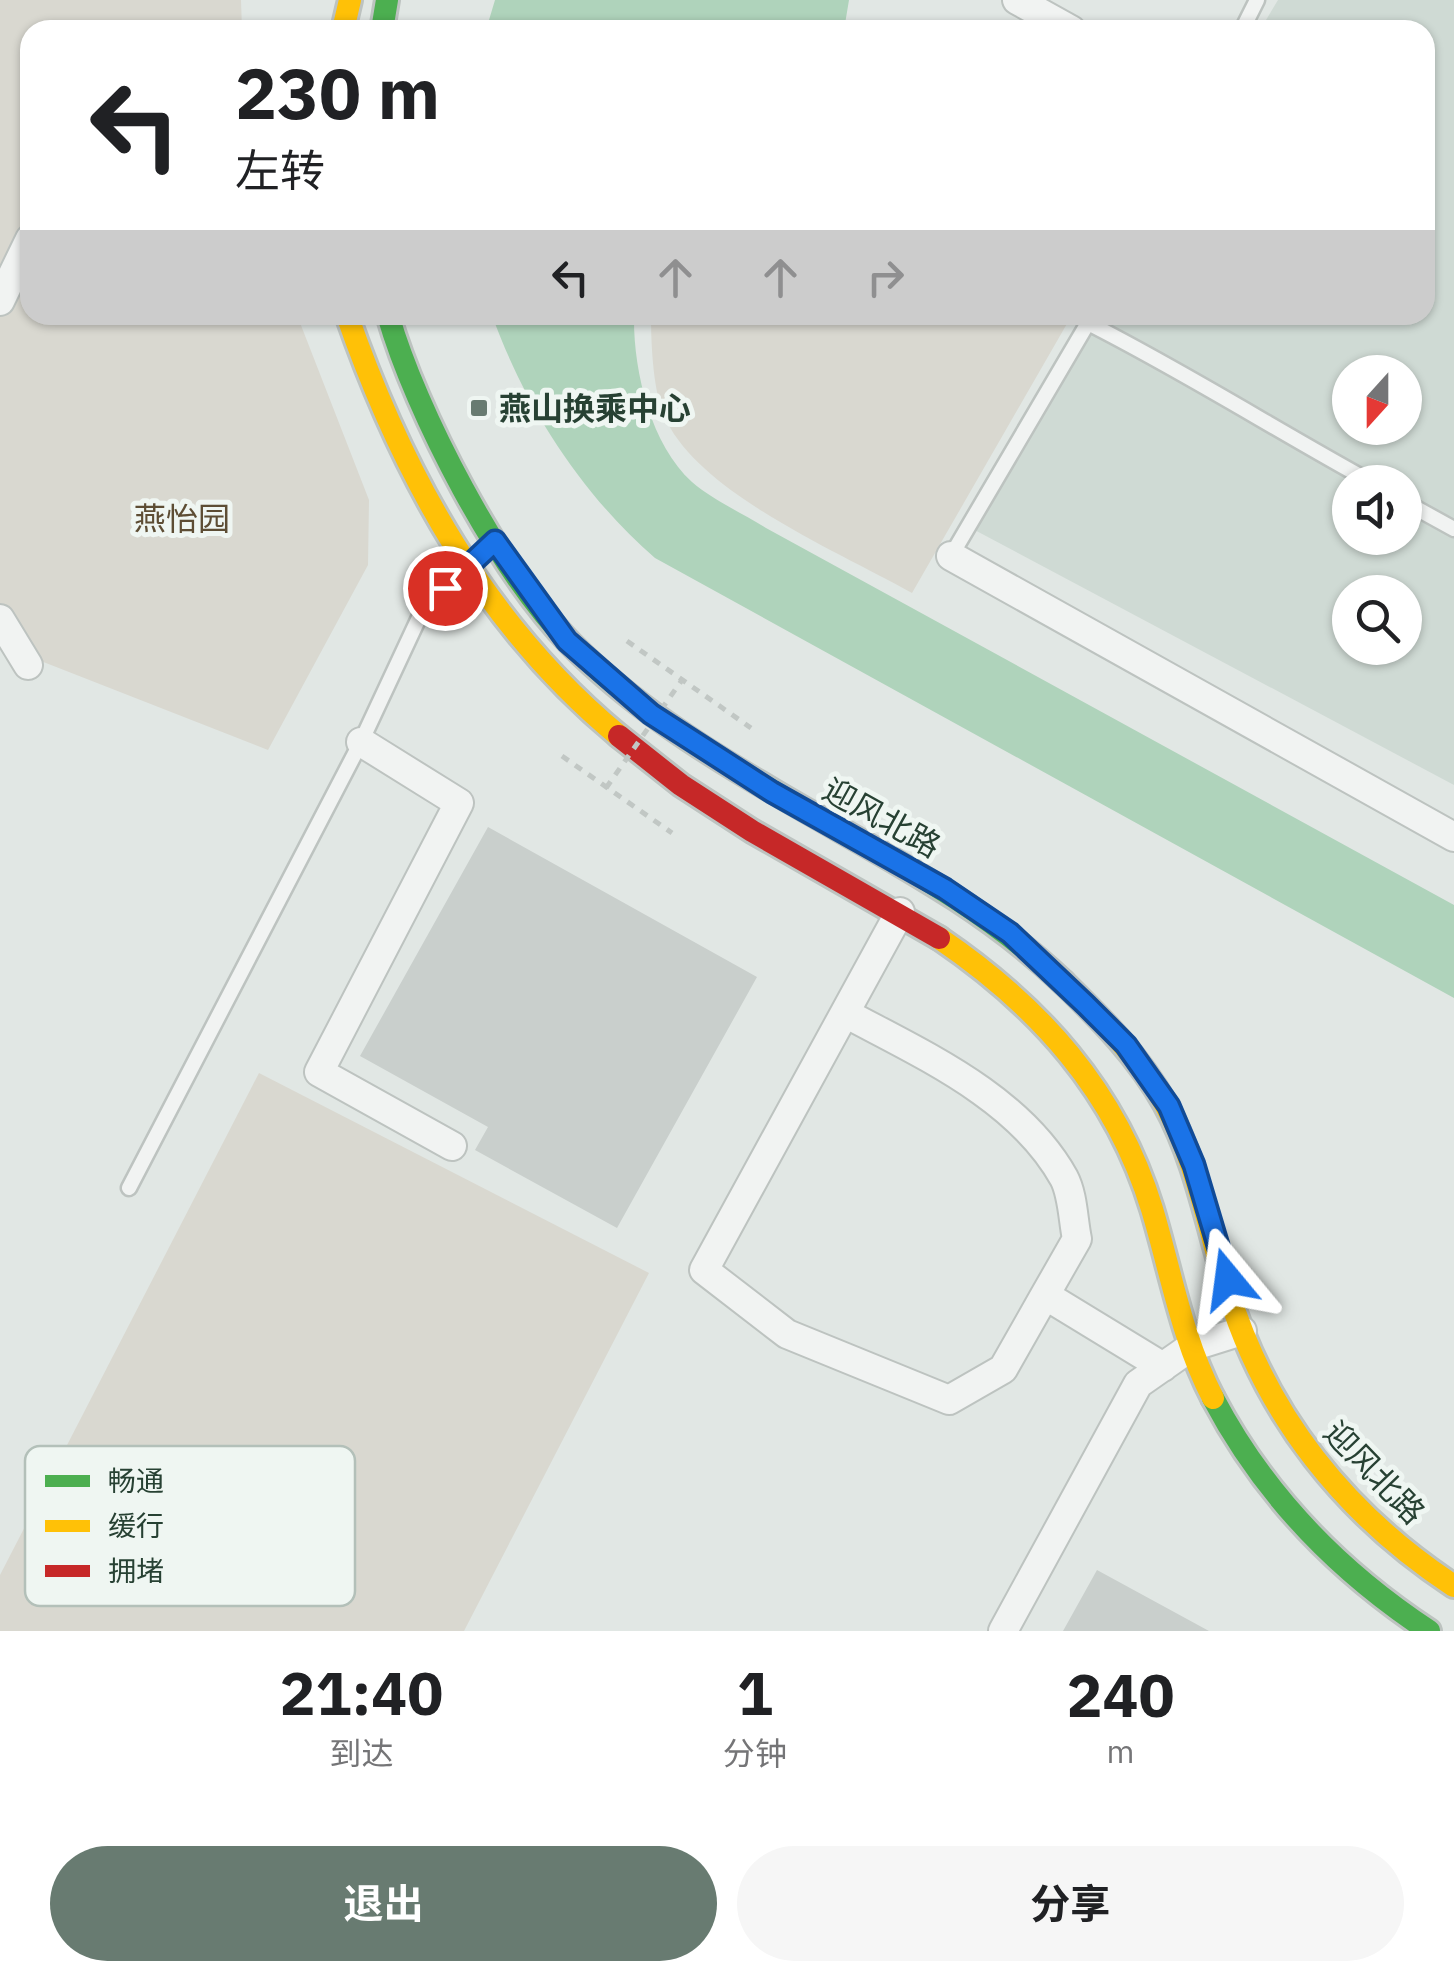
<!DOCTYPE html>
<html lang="zh">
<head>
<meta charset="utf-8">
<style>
  :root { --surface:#fff; --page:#f6f6f6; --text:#202124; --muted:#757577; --accent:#687b71 }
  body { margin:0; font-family:"IBM Plex Sans","Noto Sans SC",sans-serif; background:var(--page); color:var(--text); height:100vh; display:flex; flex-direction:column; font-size:38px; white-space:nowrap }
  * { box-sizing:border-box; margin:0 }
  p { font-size:32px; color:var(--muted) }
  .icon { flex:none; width:55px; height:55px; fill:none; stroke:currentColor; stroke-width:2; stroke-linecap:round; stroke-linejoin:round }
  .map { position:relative; height:1631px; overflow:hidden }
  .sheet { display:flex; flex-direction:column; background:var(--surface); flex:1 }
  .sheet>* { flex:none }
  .guide { position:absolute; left:20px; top:20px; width:1415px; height:305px; border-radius:30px; box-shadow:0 2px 8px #0004; background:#fff; color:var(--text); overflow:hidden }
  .needle { width:65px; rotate:201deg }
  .controls { position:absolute; left:1332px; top:355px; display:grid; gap:20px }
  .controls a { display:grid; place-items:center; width:90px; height:90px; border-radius:50%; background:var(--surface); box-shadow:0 2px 8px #0004; font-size:50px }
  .pin { position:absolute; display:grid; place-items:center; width:85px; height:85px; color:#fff; margin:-42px; border:5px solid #fff; border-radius:50%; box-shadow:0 2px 10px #0007 }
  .me { position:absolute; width:110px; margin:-55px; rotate:344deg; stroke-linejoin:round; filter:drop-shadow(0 0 8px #0008) }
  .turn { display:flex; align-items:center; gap:35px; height:210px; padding:0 50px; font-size:45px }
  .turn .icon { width:130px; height:130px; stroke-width:2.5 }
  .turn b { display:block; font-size:70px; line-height:85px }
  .lanes { display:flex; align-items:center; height:95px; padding:0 50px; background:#0003; justify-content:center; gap:50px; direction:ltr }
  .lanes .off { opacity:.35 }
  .eta { display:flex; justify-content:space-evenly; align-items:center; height:170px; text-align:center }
  .eta b { font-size:60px; font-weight:700; line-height:70px }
  .action { display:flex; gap:20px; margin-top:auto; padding:20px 50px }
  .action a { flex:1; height:115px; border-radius:60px; background:var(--accent); color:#fff; font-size:40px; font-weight:700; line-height:115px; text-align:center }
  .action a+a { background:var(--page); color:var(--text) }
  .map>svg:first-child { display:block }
  .built { fill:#cfdad4; fill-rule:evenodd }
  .green { fill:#d9d8d0 }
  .water { fill:#afd3bb }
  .building { fill:#c9cfcc }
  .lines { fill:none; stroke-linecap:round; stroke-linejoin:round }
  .lane-casing { stroke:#bdc3c0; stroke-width:19 }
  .street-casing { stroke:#bdc3c0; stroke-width:32 }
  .fast-casing { stroke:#bdc3c0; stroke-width:28 }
  .slow-casing { stroke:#bdc3c0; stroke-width:28 }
  .jam-casing { stroke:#bdc3c0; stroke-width:28 }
  .path { stroke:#c1c7c4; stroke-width:5; stroke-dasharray:8 8; stroke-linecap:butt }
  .lane { stroke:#f1f3f2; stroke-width:14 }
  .street { stroke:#f1f3f2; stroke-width:28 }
  .fast { stroke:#4caf50; stroke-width:22 }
  .slow { stroke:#ffc107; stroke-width:22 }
  .jam { stroke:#c62828; stroke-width:22 }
  .path-bridge { stroke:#c1c7c4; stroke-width:5; stroke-dasharray:8 8; stroke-linecap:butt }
  .route-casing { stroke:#114b97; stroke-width:25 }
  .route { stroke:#1a73e8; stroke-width:18 }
  .poi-dot { fill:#687b71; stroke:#eff6f2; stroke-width:4 }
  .labels { text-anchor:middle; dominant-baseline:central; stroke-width:10; stroke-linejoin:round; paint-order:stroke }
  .poi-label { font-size:32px; font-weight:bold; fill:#274133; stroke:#eff6f2; text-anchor:start }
  .park-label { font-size:32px; fill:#5d4d34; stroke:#eff6f2 }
  .street-label { font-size:32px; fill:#274133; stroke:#eff6f2 }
  .key { fill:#eff6f2; stroke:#b3c0b9; stroke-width:2.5 }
  .key-label { font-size:28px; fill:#274133 }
</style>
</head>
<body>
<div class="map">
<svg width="1454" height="1631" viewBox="0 0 1454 1631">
  <rect width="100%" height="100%" fill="#e1e7e4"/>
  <!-- built -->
  <path class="built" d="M1278 0H1454V785L969 527 1093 315H1425V30H1260ZM1350 372H1405V428H1350ZM1350 482H1405V538H1350ZM1350 592H1405V648H1350Z"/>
  <!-- green -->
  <path class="green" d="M0 0H241L242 30H30V315H297L369 500 368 565 268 750 0 645Z
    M651 315H1072L912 593C839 552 705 496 667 422 653 397 651 344 651 315Z
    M259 1073 649 1273 464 1631H0V1575Z"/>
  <!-- water -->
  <path class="water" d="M495 0H849L844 30H486Z
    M492 315H634C633 369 650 444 692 482 713 500 742 513 766 528L1454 905V998L655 558C582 495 524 405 492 315Z"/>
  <!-- building -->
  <path class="building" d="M488 827 757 977 617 1228 475 1150 488 1127 360 1056Z
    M1097 1570 1209 1631H1063Z"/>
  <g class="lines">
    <defs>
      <path id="lane" d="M1242 30 1257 0
        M1088 323C1185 372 1276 430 1371 482
        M1405 502 1454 529
        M951 556 1092 316
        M129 1188 361 742 424 607 465 569"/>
      <path id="street" d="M1017 0 1071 30
        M0 301 30 239
        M951 556 1454 837
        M0 619 28 665
        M361 742 459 803 319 1072 452 1146
        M900 912 704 1270 787 1334 949 1400 1003 1369 1045 1295 1163 1367
        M845 1013C923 1055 1019 1097 1064 1178 1073 1195 1073 1220 1077 1239L1045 1295
        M1003 1631 1138 1384 1191 1347 1242 1331"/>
      <path id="fast" d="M382 30 387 0
        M388 315C416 413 499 571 571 644 629 703 702 750 773 791 874 851 977 900 1063 982
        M1213 1398C1264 1495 1338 1571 1429 1631"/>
      <path id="slow" d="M343 30 350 0
        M347 315C403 476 486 626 619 736
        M939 938C1039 1006 1116 1091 1152 1209 1171 1272 1182 1339 1213 1398
        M1063 982C1101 1019 1139 1057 1165 1104 1197 1162 1208 1229 1228 1291 1266 1416 1346 1515 1454 1586"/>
      <path id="jam" d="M619 736 681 785 752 831 939 938"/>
    </defs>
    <!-- lane casing -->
    <use href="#lane" class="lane-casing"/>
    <!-- street casing -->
    <use href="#street" class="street-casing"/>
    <!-- fast casing -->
    <use href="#fast" class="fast-casing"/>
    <!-- slow casing -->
    <use href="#slow" class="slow-casing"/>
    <!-- jam casing -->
    <use href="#jam" class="jam-casing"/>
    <!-- path -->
    <path class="path" d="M627 641 751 728
      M562 756 672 833"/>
    <!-- lane -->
    <use href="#lane" class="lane"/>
    <!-- street -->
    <use href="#street" class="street"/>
    <!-- fast -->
    <use href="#fast" class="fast"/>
    <!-- slow -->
    <use href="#slow" class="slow"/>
    <!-- jam -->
    <use href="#jam" class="jam"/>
    <!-- path-bridge -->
    <path class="path-bridge" d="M606 788 682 680"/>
  </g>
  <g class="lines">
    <defs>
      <path id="route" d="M445 588 495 541 567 641 651 714 772 792 945 889 1010 933 1086 1005 1126 1045 1169 1106 1194 1165 1228 1279"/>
    </defs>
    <!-- route casing -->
    <use href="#route" class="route-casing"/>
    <!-- route -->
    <use href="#route" class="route"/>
  </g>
  <!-- markers -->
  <rect class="poi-dot" x="469" y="398" width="20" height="20" rx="5"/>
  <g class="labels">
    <!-- poi labels -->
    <g class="poi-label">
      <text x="499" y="408">燕山换乘中心</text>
    </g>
    <!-- park labels -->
    <g class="park-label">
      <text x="182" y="518">燕怡园</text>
    </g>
    <!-- street labels -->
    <g class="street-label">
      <text transform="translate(882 817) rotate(29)">迎风北路</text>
      <text transform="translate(1375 1472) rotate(46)">迎风北路</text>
    </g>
  </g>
  <!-- legend -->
  <rect x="25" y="1446" width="330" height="160" rx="15" class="key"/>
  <rect x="45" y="1475" width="45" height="12" fill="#4caf50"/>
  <rect x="45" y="1520" width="45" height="12" fill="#ffc107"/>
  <rect x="45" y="1565" width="45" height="12" fill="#c62828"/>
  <g class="key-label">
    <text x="108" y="1491">畅通</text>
    <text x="108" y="1536">缓行</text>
    <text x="108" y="1581">拥堵</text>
  </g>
</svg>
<div class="controls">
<a><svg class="needle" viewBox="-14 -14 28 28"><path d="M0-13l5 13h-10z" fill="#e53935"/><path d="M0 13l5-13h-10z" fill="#757577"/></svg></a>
<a><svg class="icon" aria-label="sound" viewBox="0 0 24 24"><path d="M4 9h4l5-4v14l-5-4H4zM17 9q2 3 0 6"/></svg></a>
<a><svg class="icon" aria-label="search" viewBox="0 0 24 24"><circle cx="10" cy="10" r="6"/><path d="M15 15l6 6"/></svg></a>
</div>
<div class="pin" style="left:445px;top:588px;background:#d93025"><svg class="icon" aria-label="arrive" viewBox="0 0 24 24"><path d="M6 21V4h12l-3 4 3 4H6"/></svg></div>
<svg class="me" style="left:1228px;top:1279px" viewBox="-20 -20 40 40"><path d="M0-17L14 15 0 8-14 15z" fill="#1a73e8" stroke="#fff" stroke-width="4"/></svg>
<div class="guide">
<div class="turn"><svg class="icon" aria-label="left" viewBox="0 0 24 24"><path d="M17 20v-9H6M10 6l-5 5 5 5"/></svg><div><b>230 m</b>左转</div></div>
<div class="lanes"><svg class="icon" aria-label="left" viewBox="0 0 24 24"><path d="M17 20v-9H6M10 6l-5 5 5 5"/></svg><svg class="icon off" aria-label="ahead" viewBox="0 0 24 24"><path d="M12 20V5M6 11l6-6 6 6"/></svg><svg class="icon off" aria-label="ahead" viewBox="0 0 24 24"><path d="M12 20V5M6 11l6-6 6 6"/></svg><svg class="icon off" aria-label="right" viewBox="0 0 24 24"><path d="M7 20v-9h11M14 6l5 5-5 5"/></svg></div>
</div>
</div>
<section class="sheet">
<div class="eta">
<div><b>21:40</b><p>到达</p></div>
<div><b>1</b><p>分钟</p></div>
<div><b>240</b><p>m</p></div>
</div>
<div class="action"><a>退出</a><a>分享</a></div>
</section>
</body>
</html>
